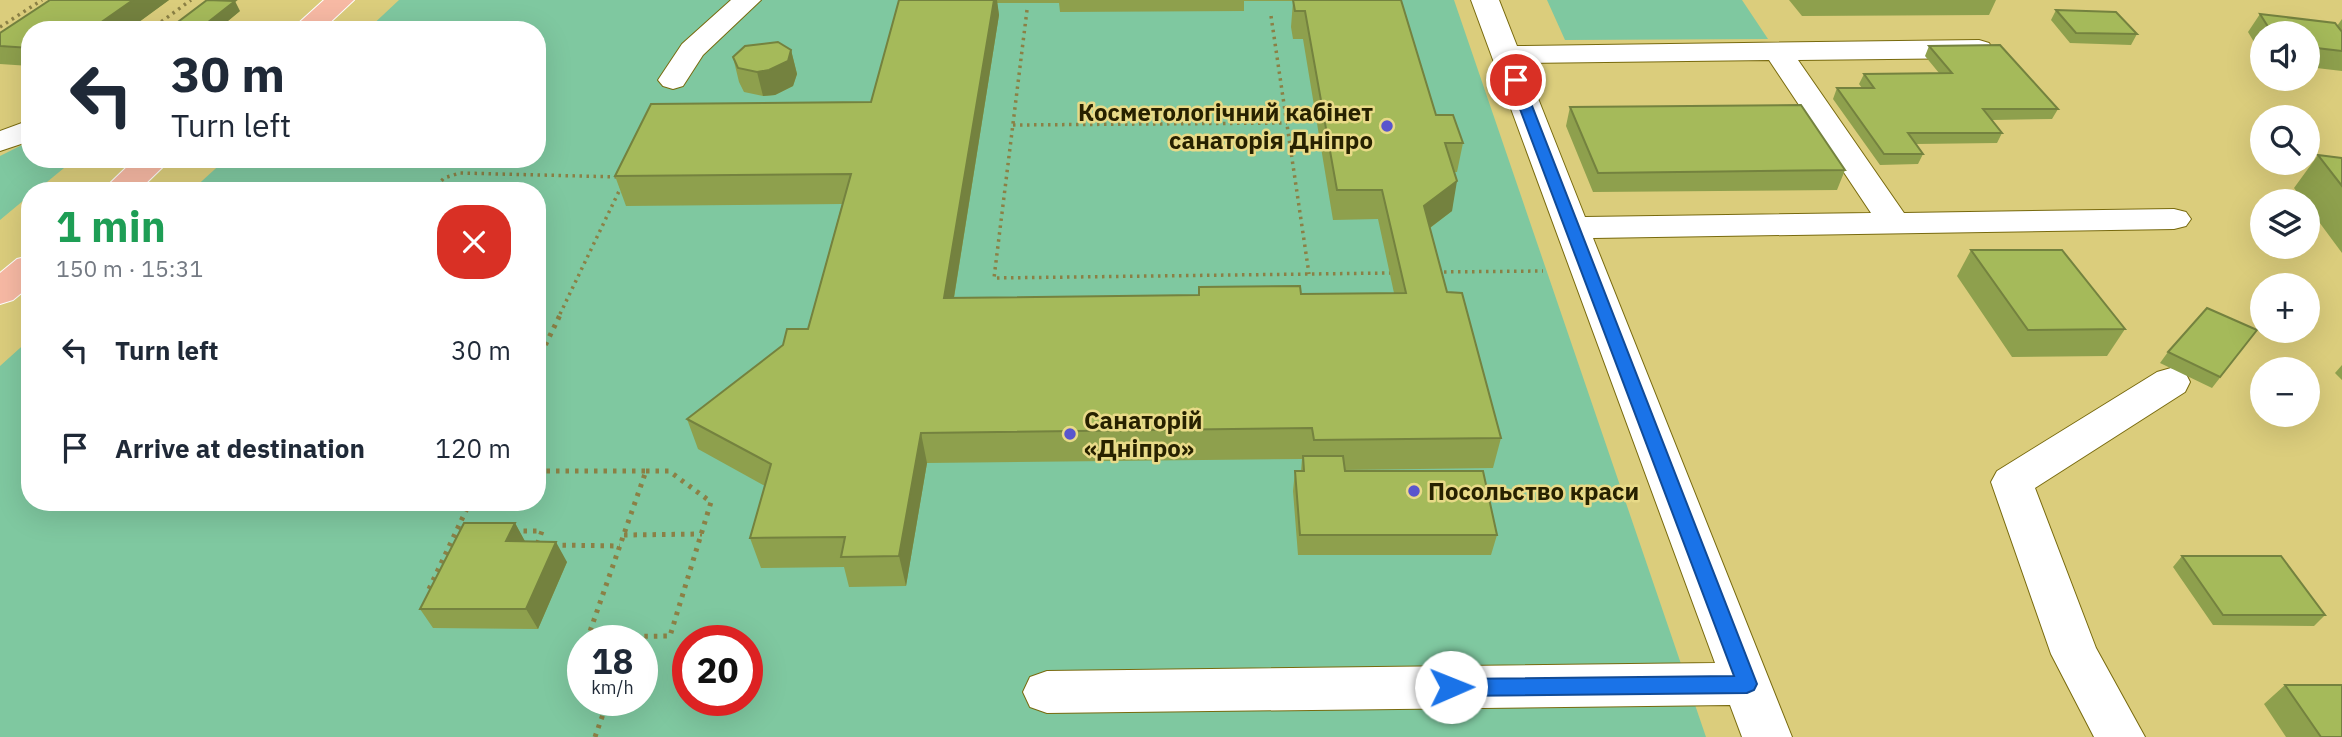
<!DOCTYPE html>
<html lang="en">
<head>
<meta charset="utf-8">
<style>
  :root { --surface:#fff; --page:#f6f6f7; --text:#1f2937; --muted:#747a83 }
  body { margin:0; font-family:"IBM Plex Sans",sans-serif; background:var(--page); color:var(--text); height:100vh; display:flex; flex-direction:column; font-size:26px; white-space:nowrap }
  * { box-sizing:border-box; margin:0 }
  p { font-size:23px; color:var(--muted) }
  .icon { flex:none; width:38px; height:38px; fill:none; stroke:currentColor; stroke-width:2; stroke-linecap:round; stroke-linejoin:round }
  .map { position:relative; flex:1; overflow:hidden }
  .panel { position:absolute; left:21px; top:182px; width:525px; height:329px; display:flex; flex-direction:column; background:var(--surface); border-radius:28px; box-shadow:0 7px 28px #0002 }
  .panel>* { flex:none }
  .top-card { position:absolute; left:21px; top:21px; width:525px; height:147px; border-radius:28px; box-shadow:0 7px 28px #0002; background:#fff; color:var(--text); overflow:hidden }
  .controls { position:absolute; left:2250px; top:21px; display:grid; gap:14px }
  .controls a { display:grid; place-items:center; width:70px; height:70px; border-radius:50%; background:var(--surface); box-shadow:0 7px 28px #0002; font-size:35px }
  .speed { position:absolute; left:567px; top:625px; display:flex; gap:14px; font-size:35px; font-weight:700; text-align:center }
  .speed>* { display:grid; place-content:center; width:91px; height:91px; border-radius:50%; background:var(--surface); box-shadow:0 7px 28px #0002; line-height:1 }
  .speed small { font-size:18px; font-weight:400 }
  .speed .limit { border:10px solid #d22; background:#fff; color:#111 }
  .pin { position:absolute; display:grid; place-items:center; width:60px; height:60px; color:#fff; margin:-30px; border:4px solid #fff; border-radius:50%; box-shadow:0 2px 7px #0007 }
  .me { position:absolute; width:77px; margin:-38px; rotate:89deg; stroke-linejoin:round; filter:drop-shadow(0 0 5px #0008) }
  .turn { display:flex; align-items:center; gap:24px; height:147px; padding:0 35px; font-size:32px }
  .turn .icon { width:91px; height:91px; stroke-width:2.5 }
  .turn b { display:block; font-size:49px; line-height:60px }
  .round { display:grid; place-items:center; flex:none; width:74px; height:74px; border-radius:28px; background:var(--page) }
  .headline { display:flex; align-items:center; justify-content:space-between; height:119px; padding:0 35px }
  h1 { font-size:42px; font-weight:700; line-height:52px; color:#1e9e55 }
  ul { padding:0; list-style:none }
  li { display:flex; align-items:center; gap:21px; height:98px; padding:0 35px }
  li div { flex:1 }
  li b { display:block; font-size:26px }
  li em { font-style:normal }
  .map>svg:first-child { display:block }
  .green { fill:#7fc8a0; fill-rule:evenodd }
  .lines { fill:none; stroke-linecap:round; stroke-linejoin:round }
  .minor-casing { stroke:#786a0e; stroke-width:2 }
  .major-casing { stroke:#fff; stroke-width:2 }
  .path-far1 { stroke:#8b8045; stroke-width:3.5; stroke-dasharray:2.5 4.5; stroke-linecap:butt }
  .path { stroke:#8b8045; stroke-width:5; stroke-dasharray:3.5 6; stroke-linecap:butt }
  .minor { fill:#fff; fill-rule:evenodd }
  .major { fill:#f7b9a4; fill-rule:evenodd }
  .wall { fill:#8ea04d; fill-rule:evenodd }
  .shaded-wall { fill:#74823f }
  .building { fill:#a5ba5a; stroke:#74823f; stroke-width:2 }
  .route { fill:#1a73e8; stroke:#114b97; stroke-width:2 }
  .poi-dot { fill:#5955cd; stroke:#e8da88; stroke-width:2.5 }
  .labels { text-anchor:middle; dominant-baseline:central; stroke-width:5; stroke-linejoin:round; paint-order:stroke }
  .poi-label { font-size:24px; font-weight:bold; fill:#272100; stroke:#e8da88; text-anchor:start }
</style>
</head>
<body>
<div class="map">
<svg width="2342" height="737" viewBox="0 0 2342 737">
  <rect width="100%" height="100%" fill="#dbcd7c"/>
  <!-- green -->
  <path class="green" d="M399 0H1454L1706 737H0V366L30 339V502H537V191H191L226 159H537V30H367ZM583 640H642V700H583ZM688 640H747V700H688Z
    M1547 0H1742L1768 39 1565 40Z
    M30 141V159H75L36 191H30V195L0 220V156Z"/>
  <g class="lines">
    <defs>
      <path id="minor" d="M731 0H761L703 55 683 86 673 89 663 86 658 80 682 44Z
        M1471 0H1499L1517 46 1979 40 1989 43 1993 49 1989 55 1979 58 1798 60 1904 213 2174 209 2186 212 2191 219 2186 226 2174 229 1593 238 1792 737H1742L1730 705 1047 713 1030 707 1023 692 1030 677 1047 671 1715 663ZM1769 60 1871 213 1585 217 1524 63Z
        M30 120V141L0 151V131Z
        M2171 368 2185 372 2190 382 2185 392 2035 488 2096 648 2145 737H2094L2051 654 1991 482 1997 471 2157 372Z"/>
      <path id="major" d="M324 0H354L322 30H291Z
        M135 159H171L138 191H102Z
        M30 256V286L13 300 0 304V273L17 259Z"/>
    </defs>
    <!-- minor casing -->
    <use href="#minor" class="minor-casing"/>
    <!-- major casing -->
    <use href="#major" class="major-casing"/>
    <!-- path-far1 -->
    <path class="path-far1" d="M1027 10 994 278 1390 273
      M1271 16 1309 274
      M0 27 42 0
      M150 30 191 0
      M1013 125 1287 123
      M432 191 444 178 460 173 620 177
      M1437 272 1543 271
      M560 314 622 185"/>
    <!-- path -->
    <path class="path" d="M537 362 561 313
      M537 471H646
      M646 471H669L711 502 670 636 588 637Z
      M514 531H542L537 545
      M624 535 702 534
      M553 545 620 546
      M429 589 470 502
      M595 737 608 700"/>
    <!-- minor -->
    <use href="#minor" class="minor"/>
    <!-- major -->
    <use href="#major" class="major"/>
  </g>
  <!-- wall -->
  <path class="wall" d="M50 0H169L128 30H30V66L0 64V33Z
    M899 0H1401L1436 115 1463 143 1457 172H1454L1452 211 1430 228 1447 292 1501 438 1493 468 1345 470V471L1497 535 1491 555H1298L1293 491 1295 471H1301L1302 459 927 463 906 586 849 587 844 567 761 568 750 538 765 486 698 449 687 419 808 329 842 204 626 206 615 176 871 102ZM1244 1H1293L1291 27 1293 39H1303L1333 220 1378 219 1394 293 1301 294 1199 287V295L954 298 999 15 997 3H1059L1060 12 1244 11Z
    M1789 0H1996L1989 15 1802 16Z
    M2056 10 2137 34 2131 45 2070 43 2051 20Z
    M240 11 217 30H171L170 28Z
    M2260 14 2337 26 2342 19V71L2308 67V33H2263V57L2248 32Z
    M1929 46 2058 109 2052 119 1992 120 2002 133 1997 143 1916 144 1923 154 1918 164 1880 165 1833 99 1837 88H1862L1859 84 1864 74 1939 73 1925 56Z
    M791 50 797 74 793 86 775 95 763 96 744 92 739 82 733 57Z
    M1570 107 1845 170 1837 190 1593 192 1566 126Z
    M2318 155 2342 158V253L2308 207V201H2304L2294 188Z
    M1971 250 2125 329 2107 356 2012 357 1957 276Z
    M2257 330 2212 388 2160 363 2168 352Z
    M2342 365V380L2335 373Z
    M515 523 525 542 567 562 538 629 433 628 420 609Z
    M2182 556 2325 615 2314 626 2213 625 2173 567Z
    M2285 685 2342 737H2286L2264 704Z"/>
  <!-- shaded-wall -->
  <path class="shaded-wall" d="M133 0H169L128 30H90Z
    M994 0H997L999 15 949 328 944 298Z
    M235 1 240 11 217 30H198Z
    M791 50 797 74 793 86 775 95 763 96 757 72Z
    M1457 181 1452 211 1419 236 1424 206Z
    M921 433 927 463 906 586 899 556Z
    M515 523 526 543 506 541Z
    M556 542 567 562 538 629 526 609Z"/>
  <!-- building -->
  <path class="building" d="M50 0H133L90 30H30V48L0 46V33Z
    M207 0 235 1 198 30 170 28Z
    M899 0H994L944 298 1199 295V287L1300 286 1301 294 1406 293 1382 190H1337L1305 11H1295L1293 0H1401L1436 115H1453L1463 143H1445L1457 181 1424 206 1447 292 1462 293 1501 438 1314 440 1312 428 921 433 899 556 841 557 845 537 750 538 771 464 687 419 783 345 787 329H808L851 174 615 176 651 104 871 102Z
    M2056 10 2116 12 2137 34 2076 33Z
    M2260 14 2335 23 2342 32V51L2308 47V33H2272Z
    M778 42 791 50 788 61 769 70 757 72 738 68 733 57 745 46Z
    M2000 45 2058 109H1983L2002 133H1908L1923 154H1884L1837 88H1874L1864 74 1952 73 1929 46Z
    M1801 105 1845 170 1598 173 1570 107Z
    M2318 155 2342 158V186Z
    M1971 250H2062L2125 329 2028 330Z
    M2207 308 2257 330 2220 377 2168 352Z
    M1303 456H1343L1345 471H1483L1497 535H1300L1295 471H1304Z
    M464 523H515L506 541 556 542 526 609H420Z
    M2182 556H2281L2325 615H2223Z
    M2285 685H2342V737H2321Z"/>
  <!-- route -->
  <path class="route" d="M1516 76 1522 80 1757 684 1754 690 1747 693 1451 696 1444 694 1441 687 1444 681 1451 679 1734 676 1509 80Z"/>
  <!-- markers -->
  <g class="poi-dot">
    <circle cx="1387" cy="126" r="7"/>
    <circle cx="1070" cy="434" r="7"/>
    <circle cx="1414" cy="491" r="7"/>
  </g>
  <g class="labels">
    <!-- poi labels -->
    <g class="poi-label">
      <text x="1373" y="112" text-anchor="end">Косметологічний кабінет<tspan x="1373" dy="28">санаторія Дніпро</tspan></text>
      <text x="1084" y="420">Санаторій<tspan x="1084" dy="28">«Дніпро»</tspan></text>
      <text x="1428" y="491">Посольство краси</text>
    </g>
  </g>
</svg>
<div class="controls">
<a><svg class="icon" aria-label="sound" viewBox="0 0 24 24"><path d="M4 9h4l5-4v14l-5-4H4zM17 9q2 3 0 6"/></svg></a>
<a><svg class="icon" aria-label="search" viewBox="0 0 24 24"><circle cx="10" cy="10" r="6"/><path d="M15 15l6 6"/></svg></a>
<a><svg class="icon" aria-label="layers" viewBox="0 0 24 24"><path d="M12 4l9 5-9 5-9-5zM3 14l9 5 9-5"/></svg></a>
<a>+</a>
<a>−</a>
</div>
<div class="speed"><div>18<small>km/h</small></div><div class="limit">20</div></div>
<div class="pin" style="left:1516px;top:80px;background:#d93025"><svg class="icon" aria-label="arrive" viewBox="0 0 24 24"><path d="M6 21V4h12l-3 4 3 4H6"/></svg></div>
<svg class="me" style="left:1451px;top:687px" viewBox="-20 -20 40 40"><circle r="19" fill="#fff"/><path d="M0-13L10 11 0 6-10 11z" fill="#1a73e8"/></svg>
<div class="top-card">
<div class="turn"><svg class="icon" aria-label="left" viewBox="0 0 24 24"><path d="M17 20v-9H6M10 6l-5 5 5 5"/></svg><div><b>30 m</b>Turn left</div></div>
</div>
<section class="panel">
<div class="headline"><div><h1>1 min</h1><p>150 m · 15:31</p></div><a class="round" style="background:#d93025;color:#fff"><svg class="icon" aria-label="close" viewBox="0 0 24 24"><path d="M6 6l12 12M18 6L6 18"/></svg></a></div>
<ul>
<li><svg class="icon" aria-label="left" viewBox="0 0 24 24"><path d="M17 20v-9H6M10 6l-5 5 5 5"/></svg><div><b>Turn left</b></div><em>30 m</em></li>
<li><svg class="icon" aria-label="arrive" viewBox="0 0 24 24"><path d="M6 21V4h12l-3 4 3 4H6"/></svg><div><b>Arrive at destination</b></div><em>120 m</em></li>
</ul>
</section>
</div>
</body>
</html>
